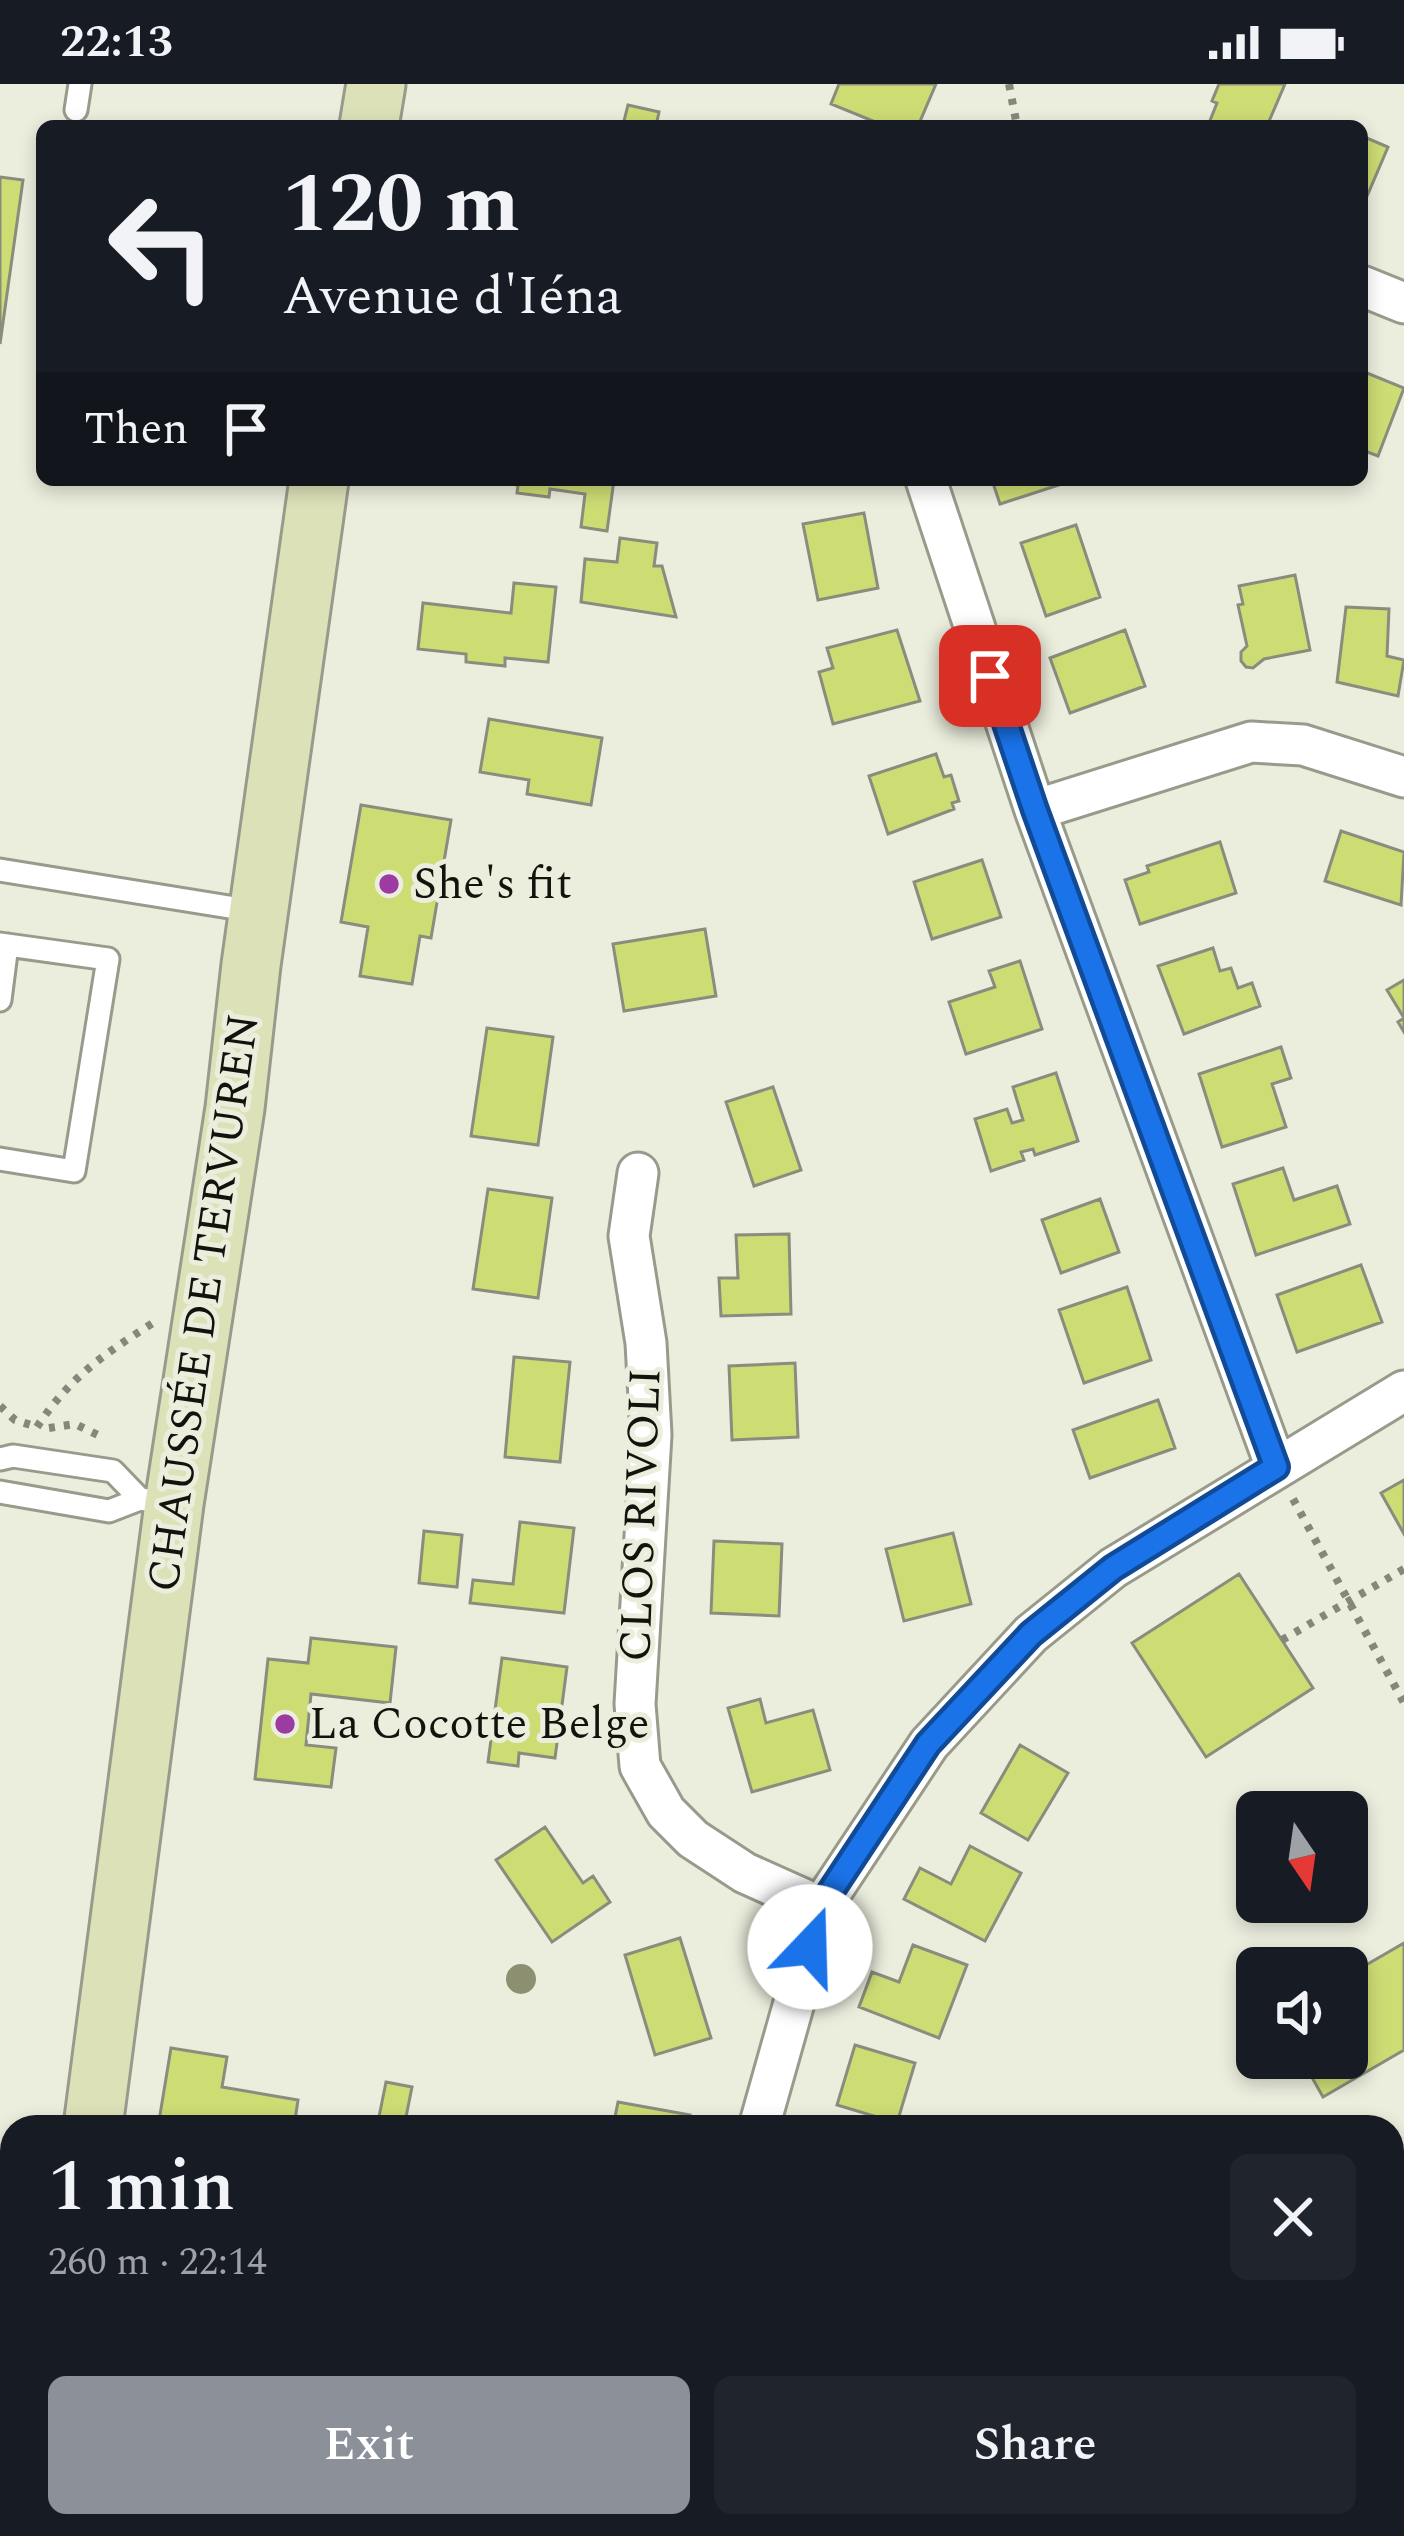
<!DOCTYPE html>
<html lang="en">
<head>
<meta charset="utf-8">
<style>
  :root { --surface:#171b24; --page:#20242c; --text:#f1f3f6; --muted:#9ea1a6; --accent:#8c9099 }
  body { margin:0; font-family:Spectral,serif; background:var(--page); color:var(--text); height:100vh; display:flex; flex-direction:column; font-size:45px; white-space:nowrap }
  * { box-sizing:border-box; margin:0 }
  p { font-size:39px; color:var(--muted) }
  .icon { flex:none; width:66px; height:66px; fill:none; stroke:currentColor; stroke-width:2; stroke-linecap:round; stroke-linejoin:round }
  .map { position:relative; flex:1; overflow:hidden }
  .details { position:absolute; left:0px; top:2031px; width:1404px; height:423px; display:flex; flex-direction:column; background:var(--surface); border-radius:36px 36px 0 0; box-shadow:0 6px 18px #0003 }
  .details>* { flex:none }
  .banner { position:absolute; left:36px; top:36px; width:1332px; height:366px; border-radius:18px; box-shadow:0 6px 18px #0003; background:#171b24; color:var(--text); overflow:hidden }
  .needle { width:78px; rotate:167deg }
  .controls { position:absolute; left:1236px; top:1707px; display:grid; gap:24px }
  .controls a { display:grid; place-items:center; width:132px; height:132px; border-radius:18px; background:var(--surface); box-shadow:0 6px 18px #0003; font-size:60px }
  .pin { position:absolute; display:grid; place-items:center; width:102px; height:102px; color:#fff; margin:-51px; border-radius:24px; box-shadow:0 6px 18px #0006 }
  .me { position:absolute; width:132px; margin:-66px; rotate:21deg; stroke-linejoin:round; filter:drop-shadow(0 0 9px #0008) }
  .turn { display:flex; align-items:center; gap:42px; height:252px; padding:0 48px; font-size:54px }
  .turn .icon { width:156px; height:156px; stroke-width:2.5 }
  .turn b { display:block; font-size:84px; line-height:102px }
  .then { display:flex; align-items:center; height:114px; padding:0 48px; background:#0003; gap:24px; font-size:45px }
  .round { display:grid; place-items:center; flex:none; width:126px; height:126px; border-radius:18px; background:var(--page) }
  .overview { display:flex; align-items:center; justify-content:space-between; height:204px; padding:0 48px }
  h1 { font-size:72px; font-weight:600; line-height:90px }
  .button { display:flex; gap:24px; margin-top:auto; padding:24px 48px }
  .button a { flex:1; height:138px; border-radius:18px; background:var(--accent); color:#fff; font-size:48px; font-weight:600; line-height:138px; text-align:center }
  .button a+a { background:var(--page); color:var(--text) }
  .status { display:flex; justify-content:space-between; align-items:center; height:84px; padding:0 60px; background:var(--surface); direction:ltr }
  .status svg { height:33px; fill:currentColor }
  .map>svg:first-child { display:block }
  .green { fill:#c5d186 }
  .building { fill:#cedc74; stroke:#8a8d7d; stroke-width:3 }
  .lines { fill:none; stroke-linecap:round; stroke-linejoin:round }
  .lane-casing { stroke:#989b8b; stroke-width:27 }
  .street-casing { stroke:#989b8b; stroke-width:45 }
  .secondary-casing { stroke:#989b8b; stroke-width:63 }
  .path { stroke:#85877b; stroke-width:8; stroke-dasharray:6 9; stroke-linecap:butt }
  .lane { stroke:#fff; stroke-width:21 }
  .street { stroke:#fff; stroke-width:39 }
  .secondary { stroke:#dde1b8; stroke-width:57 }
  .tree { fill:#8c9071 }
  .route-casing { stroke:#114b97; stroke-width:30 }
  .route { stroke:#1a73e8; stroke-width:21 }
  .poi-dot { fill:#9c3ba1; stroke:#ebeedd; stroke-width:4.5 }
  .labels { text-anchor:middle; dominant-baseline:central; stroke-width:10; stroke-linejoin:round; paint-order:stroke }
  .poi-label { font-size:45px; fill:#12130d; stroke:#ebeedd; text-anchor:start }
  .street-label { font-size:45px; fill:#12130d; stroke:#ebeedd }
</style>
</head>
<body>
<div class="status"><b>22:13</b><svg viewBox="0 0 49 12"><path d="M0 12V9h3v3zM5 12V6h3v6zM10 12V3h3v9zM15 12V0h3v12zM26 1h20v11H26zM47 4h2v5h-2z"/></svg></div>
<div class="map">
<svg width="1404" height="2452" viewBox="0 0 1404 2452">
  <rect width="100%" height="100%" fill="#ebeedd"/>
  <!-- green -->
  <path class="green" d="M1392 2333 1404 2370V2452H1349L1346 2442H1392Z"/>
  <!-- building -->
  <path class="building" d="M839 0H936L918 42H885L831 20Z
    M1219 0H1285L1267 42H1215L1209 39 1217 19 1212 17Z
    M628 21 659 28 656 42 623 41Z
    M1362 52 1388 63 1362 124Z
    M0 93 23 96 0 260Z
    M1362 287 1404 304 1378 372 1362 366Z
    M614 396 607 447 581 443 585 410 550 405 549 413 517 409 518 401 484 397Z
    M992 396H1074L1000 420Z
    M864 429 878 504 818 516 803 440Z
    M1076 441 1100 513 1046 532 1021 459Z
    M620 454 657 459 654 482H662L676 533 581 518 585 475 617 478Z
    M1295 491 1310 566 1264 575 1253 584 1246 583 1241 577V568L1247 562 1238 521 1243 520 1239 502Z
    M514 499 556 503 548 578 505 574V582L466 578V570L418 565 423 519 511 529Z
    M1346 523 1389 525 1387 572 1404 576 1398 612 1337 598Z
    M897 546 920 617 833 640 819 588 833 584 827 564Z
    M1125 546 1145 602 1070 629 1050 574Z
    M489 635 602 654 591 721 527 710 529 696 480 688Z
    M936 670 944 693 951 691 959 717 952 719 954 725 888 750 869 692Z
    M361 721 451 736 431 854 420 852 412 900 360 892 368 843 341 838Z
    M1341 747 1404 768 1401 821 1325 797Z
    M1220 758 1236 809 1140 840 1125 796 1149 788 1147 782Z
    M982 776 1001 833 932 855 914 798Z
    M705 845 716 912 624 927 613 860Z
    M1213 864 1220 887 1231 884 1238 904 1252 899 1260 922 1184 950 1158 882Z
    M1020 877 1042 945 966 970 949 918 995 903 989 887Z
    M1404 896V948L1398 938 1404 934 1387 906Z
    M487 944 553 953 538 1061 471 1052Z
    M1281 963 1291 994 1272 1000 1286 1043 1222 1063 1199 990Z
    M1056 989 1078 1057 1035 1071 1033 1065 1021 1068 1024 1076 991 1087 975 1035 1007 1025 1012 1039 1023 1036 1013 1003Z
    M773 1003 801 1086 754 1102 726 1018Z
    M1283 1084 1294 1116 1337 1102 1350 1140 1256 1171 1233 1100Z
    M488 1105 552 1114 538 1214 473 1205Z
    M1100 1115 1119 1168 1061 1189 1042 1136Z
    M789 1150 791 1230 721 1232 719 1194H738L736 1151Z
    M1361 1181 1382 1238 1297 1268 1277 1211Z
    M1127 1203 1151 1276 1084 1299 1059 1226Z
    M514 1273 570 1278 560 1378 505 1373Z
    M795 1279 798 1353 732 1356 729 1282Z
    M1158 1316 1175 1364 1090 1394 1073 1346Z
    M1404 1396V1450L1381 1409Z
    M520 1438 574 1444 564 1529 470 1519 473 1496 513 1500Z
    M424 1447 462 1451 457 1503 419 1499Z
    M953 1449 971 1520 904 1537 886 1465Z
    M714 1457 782 1460 779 1532 711 1529Z
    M1239 1490 1313 1604 1206 1673 1132 1559Z
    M311 1554 396 1563 390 1619 311 1610 306 1661 336 1664 331 1703 255 1695 268 1575 308 1579Z
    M502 1574 567 1583 555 1674 519 1669 518 1682 488 1678Z
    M760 1615 766 1639 813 1626 830 1686 752 1708 728 1624Z
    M1020 1661 1068 1689 1028 1756 981 1729Z
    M545 1743 583 1799 593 1792 610 1818 552 1858 496 1776Z
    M970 1762 1021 1789 985 1857 904 1815 920 1784 951 1800Z
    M680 1854 711 1954 655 1971 625 1871Z
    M1404 1859V1966L1323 2013 1301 1974H1347V1892Z
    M913 1861 967 1881 939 1954 859 1923 872 1888 899 1898Z
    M855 1961 915 1979 897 2039 837 2021Z
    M171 1964 227 1973 222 2003 298 2016 294 2043H158Z
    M386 1998 412 2003 404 2043H377Z
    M618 2018 690 2031 688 2043H613Z
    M1404 2223V2303L1402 2304 1392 2288V2230Z
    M1053 2442H1062L1067 2452H1034Z
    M1110 2442H1143L1124 2452H1115Z"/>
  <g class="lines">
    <defs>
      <path id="lane" d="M76 26 80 0
        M0 786 254 827
        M0 860 108 875 74 1087 0 1075
        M0 916 7 861
        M0 1375 13 1372 113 1387 140 1415
        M0 1408 109 1427 140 1415 174 1420"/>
      <path id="street" d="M1362 202 1404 219
        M926 396 1035 726 1276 1383
        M1035 726 1251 658 1303 661 1404 693
        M638 1089 629 1152 646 1259 651 1351 635 1620 640 1682 666 1728 693 1755 745 1789 821 1823
        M759 2043 821 1823 929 1660 1031 1550 1113 1484 1404 1307
        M1392 2155 1404 2148
        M766 2442 768 2452
        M880 2452 898 2442"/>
      <path id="secondary" d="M369 42 376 0
        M93 2043 174 1420 235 1024 251 881 319 396
        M39 2452 41 2442"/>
    </defs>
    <!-- lane casing -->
    <use href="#lane" class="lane-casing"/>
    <!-- street casing -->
    <use href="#street" class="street-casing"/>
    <!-- secondary casing -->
    <use href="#secondary" class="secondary-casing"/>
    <!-- path -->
    <path class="path" d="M1009 0 1017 42
      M0 1322 15 1336 34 1342
      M37 1343C69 1294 104 1270 153 1239
      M49 1344 75 1340 102 1353
      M1293 1415 1404 1619
      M1282 1556 1404 1485
      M0 2345 12 2250
      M1338 2442 1341 2452
      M829 2452 845 2443"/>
    <!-- lane -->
    <use href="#lane" class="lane"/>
    <!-- street -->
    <use href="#street" class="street"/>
    <!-- secondary -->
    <use href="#secondary" class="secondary"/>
  </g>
  <!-- trees -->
  <circle class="tree" cx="521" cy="1895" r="15"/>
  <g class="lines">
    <defs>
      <path id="route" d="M810 1863 821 1822 928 1660 1031 1550 1113 1484 1276 1383 1035 726 990 592"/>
    </defs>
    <!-- route casing -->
    <use href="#route" class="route-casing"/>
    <!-- route -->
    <use href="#route" class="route"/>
  </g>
  <!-- markers -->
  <g class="poi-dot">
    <circle cx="389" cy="800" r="12"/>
    <circle cx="285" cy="1640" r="12"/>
  </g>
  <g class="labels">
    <!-- poi labels -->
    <g class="poi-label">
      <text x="413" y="800">She's fit</text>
      <text x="309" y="1640">La Cocotte Belge</text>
    </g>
    <!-- street labels -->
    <g class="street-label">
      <text transform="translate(204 1219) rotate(-82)">CHAUSSÉE DE TERVUREN</text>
      <text transform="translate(641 1431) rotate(-88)">CLOS RIVOLI</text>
    </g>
  </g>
</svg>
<div class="controls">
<a><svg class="needle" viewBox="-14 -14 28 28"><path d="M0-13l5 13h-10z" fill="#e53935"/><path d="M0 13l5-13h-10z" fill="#9ea1a6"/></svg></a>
<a><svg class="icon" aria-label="sound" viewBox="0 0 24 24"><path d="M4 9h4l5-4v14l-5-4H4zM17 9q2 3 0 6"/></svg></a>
</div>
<div class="pin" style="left:990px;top:592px;background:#d93025"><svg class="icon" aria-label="arrive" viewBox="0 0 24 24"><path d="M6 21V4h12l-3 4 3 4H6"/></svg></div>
<svg class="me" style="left:810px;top:1863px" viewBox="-20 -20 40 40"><circle r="19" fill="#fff"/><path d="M0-13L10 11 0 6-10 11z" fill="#1a73e8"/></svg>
<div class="banner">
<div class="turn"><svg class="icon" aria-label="left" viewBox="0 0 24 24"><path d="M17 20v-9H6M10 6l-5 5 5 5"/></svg><div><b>120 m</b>Avenue d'Iéna</div></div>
<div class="then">Then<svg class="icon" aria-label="arrive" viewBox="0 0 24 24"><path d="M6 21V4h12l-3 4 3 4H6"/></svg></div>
</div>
<section class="details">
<div class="overview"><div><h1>1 min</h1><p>260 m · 22:14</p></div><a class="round"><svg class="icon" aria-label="close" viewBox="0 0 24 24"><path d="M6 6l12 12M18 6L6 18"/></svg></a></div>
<div class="button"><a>Exit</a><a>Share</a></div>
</section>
</div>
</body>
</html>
